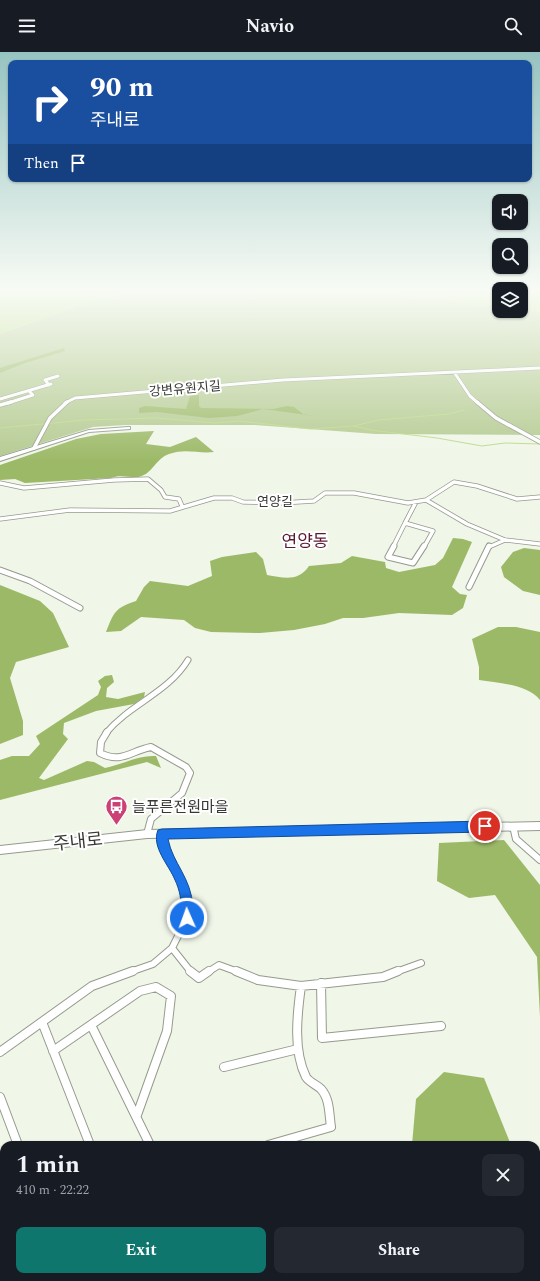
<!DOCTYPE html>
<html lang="en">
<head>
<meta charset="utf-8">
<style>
  :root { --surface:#171b24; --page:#242831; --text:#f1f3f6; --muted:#9ea1a6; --accent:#0f766e }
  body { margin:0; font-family:Spectral,"Noto Sans KR",serif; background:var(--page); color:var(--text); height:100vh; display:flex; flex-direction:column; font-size:15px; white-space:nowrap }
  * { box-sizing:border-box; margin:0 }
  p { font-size:13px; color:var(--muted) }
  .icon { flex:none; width:22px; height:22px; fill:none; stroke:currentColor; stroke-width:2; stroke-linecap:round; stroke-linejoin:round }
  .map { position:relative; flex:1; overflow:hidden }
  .drawer { position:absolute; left:0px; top:1089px; width:540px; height:140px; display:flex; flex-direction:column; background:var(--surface); border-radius:12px 12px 0 0; box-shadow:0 1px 3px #0004 }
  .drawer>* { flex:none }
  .top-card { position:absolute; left:8px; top:8px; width:524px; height:122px; border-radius:8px; box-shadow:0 1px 3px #0004; background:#1a4fa0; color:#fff; overflow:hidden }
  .buttons { position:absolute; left:492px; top:142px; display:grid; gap:8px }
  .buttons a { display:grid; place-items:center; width:36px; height:36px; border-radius:8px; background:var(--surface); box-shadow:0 1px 3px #0004; font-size:20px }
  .pin { position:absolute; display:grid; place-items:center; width:34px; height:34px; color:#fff; margin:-17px; border:2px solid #fff; border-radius:50%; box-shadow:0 1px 4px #0007 }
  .me { position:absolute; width:44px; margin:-22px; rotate:358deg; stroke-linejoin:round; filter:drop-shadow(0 0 3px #0008) }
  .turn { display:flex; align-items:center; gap:14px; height:84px; padding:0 16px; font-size:18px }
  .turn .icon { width:52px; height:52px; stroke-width:2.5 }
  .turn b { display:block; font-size:28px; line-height:34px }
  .then { display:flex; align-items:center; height:38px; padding:0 16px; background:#0003; gap:8px; font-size:15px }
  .round { display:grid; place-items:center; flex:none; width:42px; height:42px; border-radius:8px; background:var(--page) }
  .head { display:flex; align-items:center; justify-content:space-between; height:68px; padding:0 16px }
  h1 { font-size:24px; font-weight:700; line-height:30px }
  .action { display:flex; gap:8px; margin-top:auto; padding:8px 16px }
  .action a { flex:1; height:46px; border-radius:8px; background:var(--accent); color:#fff; font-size:16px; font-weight:700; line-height:46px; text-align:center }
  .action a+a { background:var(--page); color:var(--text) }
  header { display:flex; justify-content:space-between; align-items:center; height:52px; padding:0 16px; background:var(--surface); font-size:18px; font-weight:700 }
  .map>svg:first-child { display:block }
  .green { fill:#b4ca90 }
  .forest { fill:#9cb967 }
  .water { fill:#bbda87 }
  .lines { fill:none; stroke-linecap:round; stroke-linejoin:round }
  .stream { stroke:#bbda87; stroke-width:1 }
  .street-far4-casing { stroke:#959a8e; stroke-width:4 }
  .street-far3-casing { stroke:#959a8e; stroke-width:5 }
  .street-far2-casing { stroke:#959a8e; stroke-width:7 }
  .street-far1-casing { stroke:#959a8e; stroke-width:8 }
  .street-casing { stroke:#959a8e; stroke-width:10 }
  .secondary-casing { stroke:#959a8e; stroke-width:2 }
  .street-far4 { stroke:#fff; stroke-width:3 }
  .street-far3 { stroke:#fff; stroke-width:3.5 }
  .street-far2 { stroke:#fff; stroke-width:5 }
  .street-far1 { stroke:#fff; stroke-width:6 }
  .street { stroke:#fff; stroke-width:8 }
  .secondary { fill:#fff; fill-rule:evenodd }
  .route { fill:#1a73e8; stroke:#114b97 }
  .labels { text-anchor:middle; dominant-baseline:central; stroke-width:4; stroke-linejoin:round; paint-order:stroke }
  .far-street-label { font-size:13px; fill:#373934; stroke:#fff }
  .poi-label { font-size:15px; fill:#373934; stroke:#fff; text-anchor:start }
  .quarter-label { font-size:17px; fill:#5b1932; stroke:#fff }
  .near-street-label { font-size:18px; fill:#373934; stroke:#fff }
</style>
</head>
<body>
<header><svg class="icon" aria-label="menu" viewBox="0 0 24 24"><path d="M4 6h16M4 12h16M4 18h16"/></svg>Navio<svg class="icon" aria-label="search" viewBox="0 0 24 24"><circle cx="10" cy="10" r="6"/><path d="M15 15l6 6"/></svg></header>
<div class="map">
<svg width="540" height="1229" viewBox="0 0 540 1229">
  <rect width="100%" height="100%" fill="#f0f6e8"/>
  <!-- green -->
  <path class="green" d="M138 238H359L499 255V259L521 258 540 260V383L376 382 255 373H125L93 375 0 404V282L86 251Z"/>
  <!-- forest -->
  <path class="forest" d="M64 296 65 299 25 311 0 321V316Z
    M199 343V354L201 356 273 357 287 354 294 355 303 362 315 364 263 357 237 364 209 366 157 360 139 361V356L145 354 186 357 190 344Z
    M154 379 146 392 170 395 196 385 214 400C198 402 186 396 169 402 156 406 152 423 138 425 129 426 120 422 111 426L25 431 15 427 0 428V413L76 387 101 382Z
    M453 486 463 487 472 490 452 535 460 542 467 543 463 556 452 563 399 561 363 566H343L325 572 294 578 260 581 211 580 195 576 184 568 141 565 121 579 106 580C114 560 115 556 136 549L144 535 150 529 188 534 212 524 210 509 222 505 256 500 263 507 267 523C284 526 298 530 309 514L341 511 352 504 385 510 386 516 399 520 435 513 443 506Z
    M524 496 540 498V543L523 539 504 525 501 515 513 500Z
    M0 533 40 549 53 561 69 595 16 610 10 626 23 669V683L0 692Z
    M498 575H516L540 580V648C527 632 498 631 479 628V615L472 587Z
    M112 623 114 630 107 636 106 645 118 647 145 640 144 645 134 652 96 659 64 671 63 682 68 687 39 726 44 728 87 709 94 710 105 716C123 712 139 703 156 704L161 716 147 710 0 748V708L12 704H29L40 692 36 684 98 643 101 635 98 629 105 624Z
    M504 788 540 833V965L537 905 495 843 469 846 437 829 439 791Z
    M444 1020 484 1026 511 1093H412L416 1047Z
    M540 1121V1199L536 1201V1123Z
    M439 1225H525V1229H440Z"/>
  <!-- water -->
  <path class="water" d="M0 238H138L86 251 0 282Z
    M359 238H499V255Z
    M521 238H540V260L521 258Z"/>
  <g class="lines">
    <!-- stream -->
    <path class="stream" d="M354 374 370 378 437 386 482 394 505 391 540 392
      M0 376 85 368 156 366 215 371 239 369 310 377 354 374 378 368 449 362 464 358"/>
    <defs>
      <path id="street-far4" d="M454 320 470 344 478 351
        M49 333 45 328 58 324
        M0 347 51 332
        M8 351 33 343 29 339
        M65 351 75 346 283 328 540 316"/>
      <path id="street-far3" d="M477 350 496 366 540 390
        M0 353 11 350
        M34 396 50 366 67 350
        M0 431 24 436 114 428 148 427 161 438 165 445 179 447 182 454
        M426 448 467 472 505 488 540 492
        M0 467 70 458 170 459 214 446H232L243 450 281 451 314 449 325 441H354L408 451 426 448 454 430 477 434 517 447 540 445
        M405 471 433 479 424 495
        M405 471 416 450
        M393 495 405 471
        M489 495 505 488"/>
      <path id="street-far2" d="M394 494 388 505 413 511 424 494
        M0 518 30 529 80 556
        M469 535 489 494
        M106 681C130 652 168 641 188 608"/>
      <path id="street-far1" d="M107 680 101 690 100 701C122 712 130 699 151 695L186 715 190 721 182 741 151 767 147 782
        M513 774 516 787 540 808
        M172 896 191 920
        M130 920 153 912 172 896 187 866 186 843 179 823 165 798 162 782
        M208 920 219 913 238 920
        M396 920 421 911"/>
      <path id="street" d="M190 919 199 926 209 919
        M236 919 258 928 301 934 383 925 398 919
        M321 931 322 986 441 974
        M42 970 90 1093
        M91 973 150 1093
        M53 999 140 939 156 935 171 944 167 979 137 1063
        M0 1000 92 934 133 919
        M224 1015 298 997
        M0 1045 18 1093
        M268 1093 331 1075C329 1062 330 1047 321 1037 317 1033 309 1030 306 1025 293 999 297 963 301 934
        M536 1106 540 1104
        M423 1229 424 1225"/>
      <path id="secondary" d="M128 375H130V377L89 380 0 409V405L89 378Z
        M540 770V778L147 786 0 802V794L147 778Z"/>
    </defs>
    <!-- street-far4 casing -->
    <use href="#street-far4" class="street-far4-casing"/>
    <!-- street-far3 casing -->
    <use href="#street-far3" class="street-far3-casing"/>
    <!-- street-far2 casing -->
    <use href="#street-far2" class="street-far2-casing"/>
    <!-- street-far1 casing -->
    <use href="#street-far1" class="street-far1-casing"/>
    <!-- street casing -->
    <use href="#street" class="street-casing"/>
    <!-- secondary casing -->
    <use href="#secondary" class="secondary-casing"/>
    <!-- street-far4 -->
    <use href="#street-far4" class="street-far4"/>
    <!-- street-far3 -->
    <use href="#street-far3" class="street-far3"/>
    <!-- street-far2 -->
    <use href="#street-far2" class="street-far2"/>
    <!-- street-far1 -->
    <use href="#street-far1" class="street-far1"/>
    <!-- street -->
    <use href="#street" class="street"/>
    <!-- secondary -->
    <use href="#secondary" class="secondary"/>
  </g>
  <!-- sky -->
  <linearGradient id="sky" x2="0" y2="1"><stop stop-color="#96c3c1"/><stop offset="0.58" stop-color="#f8fbf5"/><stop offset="1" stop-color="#f8fbf5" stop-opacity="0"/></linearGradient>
  <rect width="540" height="410" fill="url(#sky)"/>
  <!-- route -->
  <path class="route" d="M485 769 489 771 490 774 489 778 485 780 168 787C173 812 191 825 193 855 193 861 193 865 191 871L187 872 183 871C179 862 182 852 180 843 179 838 177 832 175 828 169 813 151 795 158 778L162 777Z"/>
  <!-- icons -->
  <defs>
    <symbol id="bus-pin" viewBox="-11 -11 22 30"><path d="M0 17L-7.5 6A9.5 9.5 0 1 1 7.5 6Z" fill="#cb4176" stroke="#fff"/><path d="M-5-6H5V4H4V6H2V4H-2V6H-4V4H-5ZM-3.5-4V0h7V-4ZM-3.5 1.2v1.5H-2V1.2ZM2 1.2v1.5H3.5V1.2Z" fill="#fff"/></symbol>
  </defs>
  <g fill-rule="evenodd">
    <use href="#bus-pin" x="104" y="742" width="25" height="34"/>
  </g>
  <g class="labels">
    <!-- far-street labels -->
    <g class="far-street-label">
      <text transform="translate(185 337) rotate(-5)">강변유원지길</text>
      <text x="275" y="450">연양길</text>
    </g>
    <!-- poi labels -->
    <g class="poi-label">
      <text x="132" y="755">늘푸른전원마을</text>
    </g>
    <!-- quarter labels -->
    <g class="quarter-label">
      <text x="305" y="490">연양동</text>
    </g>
    <!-- near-street labels -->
    <g class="near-street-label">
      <text transform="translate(78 790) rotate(-6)">주내로</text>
    </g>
  </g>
</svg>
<div class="buttons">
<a><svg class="icon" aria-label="sound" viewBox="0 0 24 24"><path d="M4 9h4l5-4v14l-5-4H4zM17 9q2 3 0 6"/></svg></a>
<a><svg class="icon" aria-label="search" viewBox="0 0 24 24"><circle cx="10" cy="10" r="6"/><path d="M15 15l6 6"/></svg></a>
<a><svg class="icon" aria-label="layers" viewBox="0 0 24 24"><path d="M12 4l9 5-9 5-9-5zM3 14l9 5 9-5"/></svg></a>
</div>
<div class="pin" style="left:485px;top:774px;background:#d93025"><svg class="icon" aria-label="arrive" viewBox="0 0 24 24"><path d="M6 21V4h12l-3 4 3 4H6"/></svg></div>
<svg class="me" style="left:187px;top:866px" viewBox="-20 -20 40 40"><circle r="17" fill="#1a73e8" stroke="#fff" stroke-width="3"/><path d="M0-11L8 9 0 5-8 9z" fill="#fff"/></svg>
<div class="top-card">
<div class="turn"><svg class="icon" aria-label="right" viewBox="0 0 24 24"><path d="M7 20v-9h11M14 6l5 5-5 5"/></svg><div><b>90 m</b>주내로</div></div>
<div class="then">Then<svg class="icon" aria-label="arrive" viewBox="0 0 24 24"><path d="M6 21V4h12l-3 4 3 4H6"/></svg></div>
</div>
<section class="drawer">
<div class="head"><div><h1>1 min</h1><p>410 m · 22:22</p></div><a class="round"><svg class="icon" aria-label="close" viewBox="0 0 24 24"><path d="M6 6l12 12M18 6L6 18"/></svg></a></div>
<div class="action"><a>Exit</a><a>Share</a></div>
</section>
</div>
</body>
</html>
